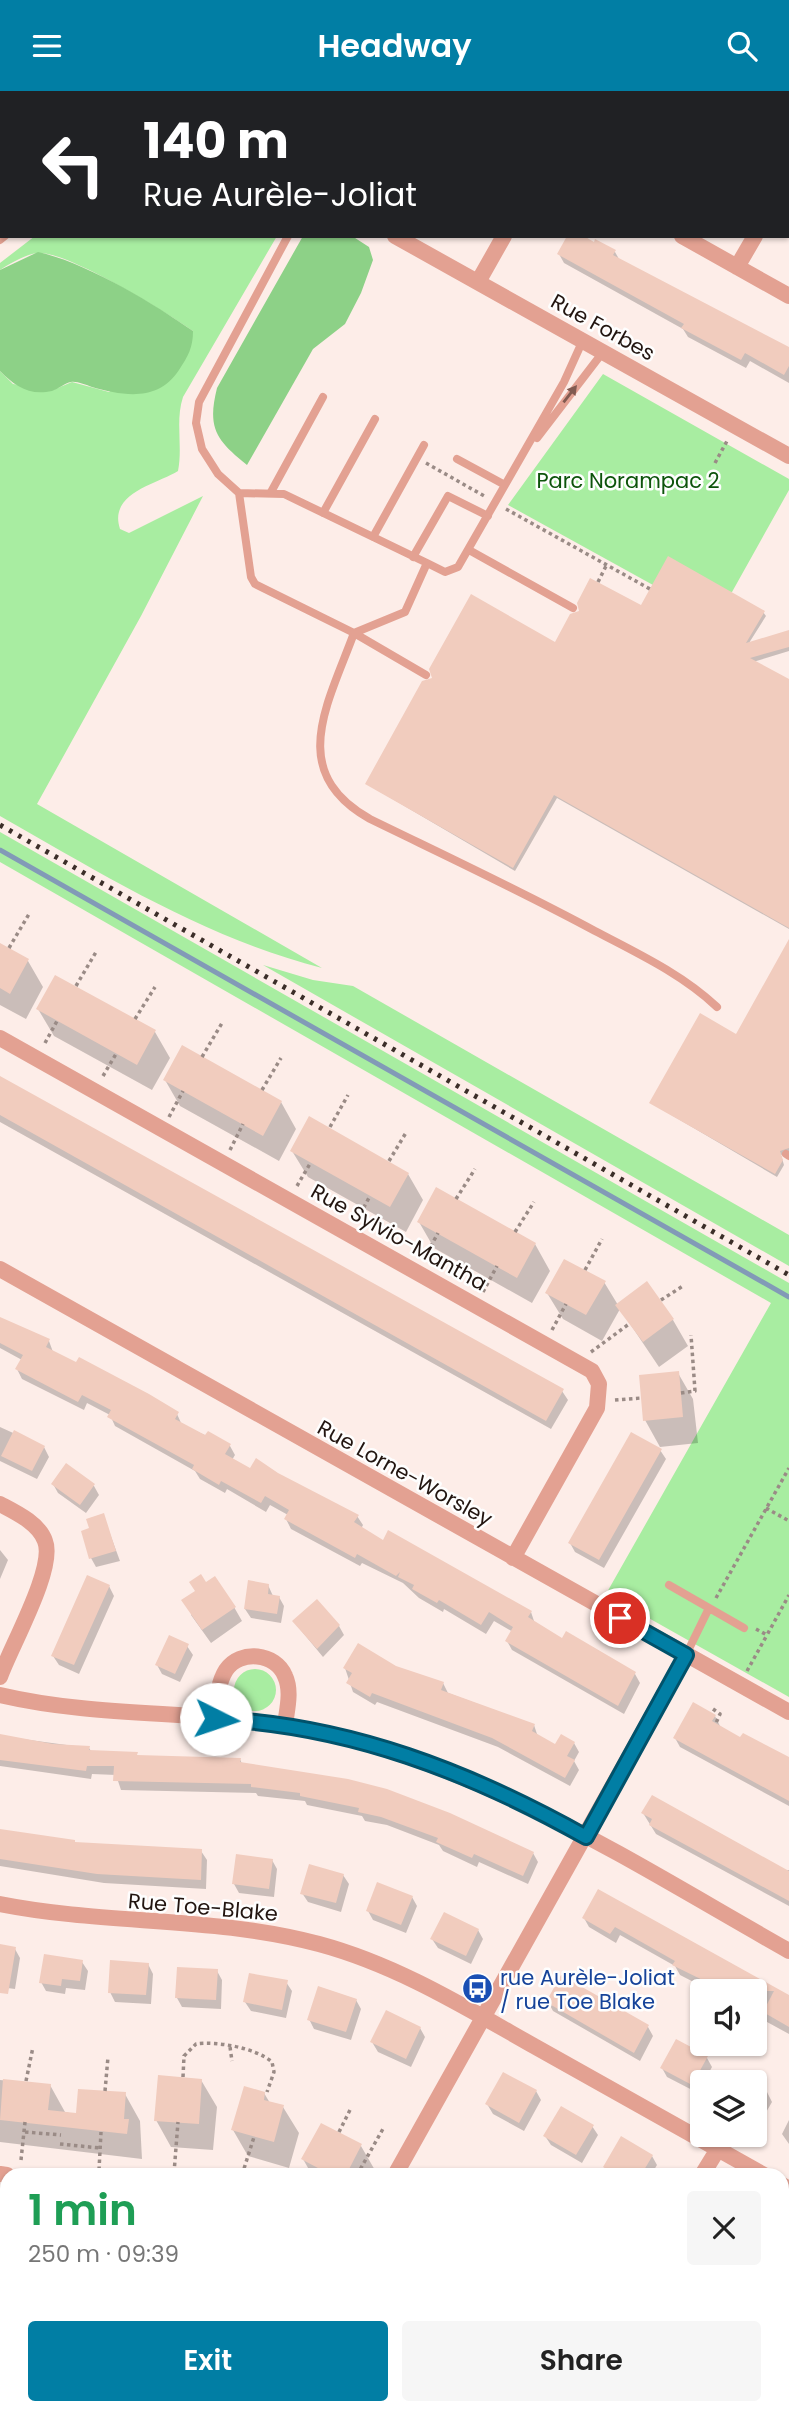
<!DOCTYPE html>
<html lang="en">
<head>
<meta charset="utf-8">
<style>
  :root { --surface:#fff; --page:#f6f6f6; --text:#222; --muted:#767676; --accent:#017ea4 }
  body { margin:0; font-family:Poppins,sans-serif; background:var(--page); color:var(--text); height:100vh; display:flex; flex-direction:column; font-size:26px; white-space:nowrap }
  * { box-sizing:border-box; margin:0 }
  p { font-size:23px; color:var(--muted) }
  .icon { flex:none; width:38px; height:38px; fill:none; stroke:currentColor; stroke-width:2; stroke-linecap:round; stroke-linejoin:round }
  .map { position:relative; flex:1; overflow:hidden }
  .side { position:absolute; left:0px; top:2077px; width:789px; height:247px; display:flex; flex-direction:column; background:var(--surface); border-radius:21px 21px 0 0; box-shadow:0 2px 5px #0004 }
  .side>* { flex:none }
  .guide { position:absolute; left:0px; top:0px; width:789px; height:147px; box-shadow:0 2px 5px #0004; background:#202124; color:#fff; overflow:hidden }
  .buttons { position:absolute; left:690px; top:1888px; display:grid; gap:14px }
  .buttons a { display:grid; place-items:center; width:77px; height:77px; border-radius:7px; background:var(--surface); box-shadow:0 2px 5px #0004; font-size:35px }
  .pin { position:absolute; display:grid; place-items:center; width:60px; height:60px; color:#fff; margin:-30px; border:4px solid #fff; border-radius:50%; box-shadow:0 2px 7px #0007 }
  .me { position:absolute; width:77px; margin:-38px; rotate:94deg; stroke-linejoin:round; filter:drop-shadow(0 0 5px #0008) }
  .turn { display:flex; align-items:center; gap:24px; height:147px; padding:0 28px; font-size:32px }
  .turn .icon { width:91px; height:91px; stroke-width:2.5 }
  .turn b { display:block; font-size:49px; line-height:60px }
  .round { display:grid; place-items:center; flex:none; width:74px; height:74px; border-radius:7px; background:var(--page) }
  .overview { display:flex; align-items:center; justify-content:space-between; height:119px; padding:0 28px }
  h1 { font-size:42px; font-weight:600; line-height:52px; color:#1e9e55 }
  .button { display:flex; gap:14px; margin-top:auto; padding:14px 28px }
  .button a { flex:1; height:80px; border-radius:7px; background:var(--accent); color:#fff; font-size:28px; font-weight:600; line-height:80px; text-align:center }
  .button a+a { background:var(--page); color:var(--text) }
  header { display:flex; justify-content:space-between; align-items:center; height:91px; padding:0 28px; background:var(--accent); color:#fff; font-size:32px; font-weight:600 }
  .map>svg:first-child { display:block }
  .green { fill:#a8eda1 }
  .forest { fill:#8dd187 }
  .shadow { fill:#0003 }
  .lines { fill:none; stroke-linecap:round; stroke-linejoin:round }
  .stream { stroke:#829ab7; stroke-width:5 }
  .building { fill:#f1ccbe }
  .path { stroke:#9a8b86; stroke-width:3.5; stroke-dasharray:3.5 3.5; stroke-linecap:butt }
  .service { stroke:#e3a192; stroke-width:8 }
  .minor { stroke:#e3a192; stroke-width:16 }
  .rail { stroke:#3c2e29; stroke-width:5; stroke-dasharray:3.5 7; stroke-linecap:butt }
  .oneway { fill:#825b51 }
  .route-casing { stroke:#01526b; stroke-width:18 }
  .route { stroke:#017ea4; stroke-width:12 }
  .labels { text-anchor:middle; dominant-baseline:central; stroke-width:5; stroke-linejoin:round; paint-order:stroke }
  .street-label { font-size:21px; fill:#221510; stroke:#fefefe }
  .park-label { font-size:21px; fill:#0d540b; stroke:#fefefe }
  .transit-label { font-size:21px; fill:#164399; stroke:#fefefe; text-anchor:start }
</style>
</head>
<body>
<header><svg class="icon" aria-label="menu" viewBox="0 0 24 24"><path d="M4 6h16M4 12h16M4 18h16"/></svg>Headway<svg class="icon" aria-label="search" viewBox="0 0 24 24"><circle cx="10" cy="10" r="6"/><path d="M15 15l6 6"/></svg></header>
<div class="map">
<svg width="789" height="2323" viewBox="0 0 789 2323">
  <rect width="100%" height="100%" fill="#fdede8"/>
  <!-- green -->
  <path class="green" d="M35 145H277L183 306C175 330 183 355 178 380 157 393 108 402 120 438L129 442 203 405 141 525 37 713 322 877C205 847 104 784 0 725V280L13 293 53 299 72 291 109 301 193 240C166 221 69 161 39 162 28 162 9 173 0 179V172Z
    M603 283 789 388V399L732 501 653 494 508 414Z
    M0 741 789 1192V1606L606 1503 771 1212 0 771Z
    M263 874 313 889 353 895 789 1144V1175Z
    M234 1599a21 21 0 1 1 42 0a21 21 0 1 1-42 0Z
    M111 2317H413L414 2323H116Z"/>
  <!-- forest -->
  <path class="forest" d="M303 145H352L369 156 373 169 361 202 345 233 313 258 247 374C216 349 207 337 217 297Z
    M38 161C85 171 153 212 193 240 193 257 188 265 179 279 158 311 124 305 92 296 86 294 77 290 71 291 65 292 58 298 52 300 29 305 15 295 0 280V179Z"/>
  <!-- shadow -->
  <path class="shadow" d="M0 0 18 2H2L0 135Z
    M461 0H497L460 2Z
    M638 0H675L637 2Z
    M755 0H789V8L788 11V2Z
    M615 161 619 168 789 258V292L750 270 746 277 688 246 683 238 564 172 559 163Z
    M642 516 763 521 766 525 749 552 789 541V560L753 571 789 590V838L557 707 515 780 367 693 556 553Z
    M789 851V1062L781 1064 784 1074 777 1086 651 1012 737 945Z
    M0 854 28 870 43 896 26 928 0 914Z
    M38 918 155 941 170 967 152 999 54 945Z
    M0 987 562 1300 568 1309 551 1338 0 1031Z
    M165 989 281 1011 296 1038 279 1070 180 1015Z
    M292 1060 408 1083 423 1109 406 1141 308 1086Z
    M419 1131 535 1153 550 1180 532 1212 434 1157Z
    M604 1191 618 1214 673 1229 688 1255 659 1276 620 1218 602 1250 563 1228 547 1202Z
    M0 1228 49 1250 53 1261 177 1323 182 1334 230 1355 235 1364 232 1369 250 1380 277 1384 357 1425 363 1434 361 1438 383 1451 531 1521 535 1533 563 1550 635 1583 640 1592 624 1623 512 1559 507 1550 513 1541 494 1530 486 1543 444 1518 443 1521 419 1507 403 1492 362 1472 360 1475 291 1438 286 1428 288 1424 270 1414 266 1421 227 1398 225 1402 200 1388 195 1380 115 1335 110 1324 87 1312 84 1319 22 1288 17 1278 22 1269 0 1257Z
    M678 1282 693 1308 698 1352 660 1356 645 1329Z
    M0 1336 44 1356 49 1366 37 1388 0 1370Z
    M660 1359 666 1368 604 1477 575 1461 570 1452Z
    M53 1393 94 1395 99 1404 86 1422 58 1402Z
    M103 1424 120 1470 96 1476 91 1467V1439Z
    M0 1459 8 1469 0 1488Z
    M205 1493 234 1516 242 1530 211 1552 191 1524Z
    M268 1494 273 1505 279 1506 284 1515 281 1532 251 1527 245 1518Z
    M109 1495 114 1505 79 1583 59 1574 53 1565Z
    M294 1531 339 1535 344 1544 323 1566Z
    M187 1555 193 1564 180 1591 162 1583 157 1574Z
    M396 1576 443 1592 448 1602 534 1634 538 1646 556 1656 574 1652 579 1661 574 1670 579 1679 570 1695 498 1656 377 1611 375 1614 353 1601 345 1577Z
    M715 1625 720 1635 741 1649 789 1668V1715L680 1656 675 1647Z
    M0 1645 89 1657 91 1660 136 1663 138 1666 240 1668 242 1673 533 1762 538 1771 528 1793 479 1771 477 1776 443 1760 439 1754 387 1734 365 1730 362 1725 307 1714 305 1710 258 1705 256 1702 121 1699 116 1684 92 1683 91 1688 0 1675Z
    M643 1722 784 1779H789V1815L656 1743Z
    M0 1739 76 1753 201 1760 207 1769 206 1798 104 1792 0 1775Z
    M272 1769 277 1778 274 1806 239 1802 234 1793Z
    M343 1784 349 1793 341 1821 308 1811 302 1802Z
    M599 1801 789 1908V1943L754 1924V1900H711L680 1884 675 1875 620 1844 616 1852 589 1836 584 1827Z
    M412 1806 417 1815 406 1842 373 1829 368 1820Z
    M478 1839 483 1848 471 1873 438 1857 432 1848Z
    M0 1855 15 1858 20 1867 15 1898 0 1896Z
    M82 1871 88 1880 85 1899 66 1897 65 1903 46 1900 41 1891Z
    M148 1873 153 1883 151 1913 115 1911 110 1901Z
    M217 1880 222 1889 221 1918 182 1916 177 1907Z
    M286 1891 292 1900 286 1927 251 1920 245 1911Z
    M356 1909 361 1918 351 1949 314 1938 309 1928Z
    M548 1911 648 1936 653 1945 640 1970 553 1920Z
    M420 1937 425 1946 411 1976 378 1961 372 1951Z
    M677 1950 707 1967 712 1976 698 2002 667 1986 662 1977Z
    M735 1984 749 1992H731Z
    M0 1989 50 1994 65 2021 78 2024 125 2003 140 2030 142 2068 0 2051Z
    M201 1989 217 2016 213 2059 171 2056 156 2029Z
    M754 1994 767 2001 772 2011 758 2035 754 2033Z
    M536 2000 541 2009 524 2040 493 2023 487 2013Z
    M264 2002 270 2012 283 2016 299 2042 289 2077 248 2065 233 2039Z
    M789 2029V2053L782 2043Z
    M322 2034 361 2055 376 2081 375 2084H312L303 2068Z
    M592 2035 598 2044 582 2072 551 2054 545 2045Z
    M652 2065 657 2074 651 2084H609L605 2076Z
    M2 2268 7 2275V2317H37L41 2323H2Z
    M509 2317H559L561 2323H512Z
    M620 2317H650L628 2323H624Z"/>
  <g class="lines">
    <!-- stream -->
    <path class="stream" d="M0 759 789 1206"/>
  </g>
  <!-- building -->
  <path class="building" d="M567 145H584L594 151 595 148 616 159 613 164 789 256V275L784 284 745 262 741 269 681 237 684 233 557 163Z
    M668 465 765 520 746 552 789 539V556L750 567 789 588V837L554 704 513 777 365 693 422 590 432 587 429 578 471 503 555 551 570 523 579 520 577 512 590 487 641 514Z
    M789 848V1057L780 1060 783 1069 775 1083 649 1012 700 922 736 943Z
    M0 852 29 868 10 903 0 897Z
    M55 884 156 939 137 974 36 918Z
    M182 954 282 1010 263 1045 163 989Z
    M0 985 564 1298 546 1330 0 1024Z
    M309 1025 409 1082 390 1116 290 1060Z
    M436 1096 536 1152 517 1187 417 1131Z
    M564 1168 606 1190 586 1224 545 1202Z
    M647 1190 674 1228 643 1251 615 1214Z
    M0 1226 50 1248 46 1256 76 1271 79 1266 149 1303 179 1321 175 1328 205 1344 208 1340 231 1353 225 1363 250 1377 256 1367 278 1382 359 1424 354 1431 383 1449 388 1439 532 1520 528 1526 562 1547 566 1540 636 1581 618 1615 505 1550 513 1536 489 1521 481 1534 439 1509 437 1512 412 1498 414 1494 398 1486 400 1481 396 1485 357 1463 355 1467 284 1428 289 1419 265 1405 261 1412 221 1390 219 1394 192 1378 194 1374 107 1326 111 1319 82 1304 78 1311 15 1278 23 1264 0 1252Z
    M679 1280 683 1326 643 1330 639 1284Z
    M14 1339 45 1355 32 1380 1 1365Z
    M631 1341 662 1358 599 1469 568 1452Z
    M66 1372 95 1393 80 1414 51 1393Z
    M104 1422 116 1460 89 1468 81 1440 89 1437 86 1428Z
    M201 1483 206 1491 215 1485 236 1516 202 1539 181 1509 195 1500 189 1491Z
    M87 1484 110 1494 74 1574 51 1565Z
    M248 1489 269 1493 268 1503 280 1505 277 1523 244 1518Z
    M317 1508 340 1534 317 1558 292 1530Z
    M169 1544 189 1553 175 1583 155 1574Z
    M358 1552 396 1575 444 1591 441 1599 535 1633 532 1640 555 1653 561 1643 575 1651 567 1665 575 1669 565 1687 492 1647 372 1602 370 1606 346 1592 352 1582 343 1577Z
    M693 1611 716 1624 712 1630 740 1646 743 1642 789 1666V1710L673 1647Z
    M0 1643 53 1653 90 1655 89 1659 138 1661 137 1664 241 1667 240 1671 348 1688 387 1698 450 1722 534 1761 523 1785 474 1763 472 1767 436 1751 438 1747 381 1726 358 1721 359 1717 300 1705V1702L251 1696V1693L113 1690 114 1675H87L86 1680 0 1669Z
    M652 1704 789 1780V1810L649 1734 652 1728 641 1722Z
    M0 1738 75 1749V1751L202 1758 201 1789 97 1783 0 1768Z
    M236 1763 273 1768 269 1798 232 1793Z
    M309 1773 344 1783 336 1812 300 1803Z
    M377 1791 413 1805 401 1834 366 1820Z
    M598 1798 789 1904V1936L763 1921 774 1900H725L672 1874 675 1870 615 1836 610 1843 582 1827Z
    M444 1821 479 1838 466 1865 430 1848Z
    M0 1853 16 1856 8 1903 0 1902Z
    M44 1863 83 1869 80 1890 62 1888 61 1895 39 1892Z
    M110 1869 149 1872 146 1904 108 1902Z
    M177 1876 218 1878 216 1909 175 1907Z
    M249 1882 288 1889 282 1919 243 1911Z
    M561 1884 649 1934 634 1962 546 1911Z
    M318 1895 357 1908 346 1941 307 1929Z
    M386 1919 421 1936 406 1968 370 1951Z
    M676 1948 708 1965 692 1994 660 1977Z
    M503 1981 537 1999 519 2032 485 2013Z
    M158 1984 202 1988 199 2033 154 2030Z
    M3 1988 51 1993 48 2019 76 2022 78 1998 126 2001 124 2028H129L127 2043 0 2029Z
    M244 1995 265 2001 264 2009 284 2014 274 2051 231 2039Z
    M561 2015 594 2034 576 2064 543 2045Z
    M321 2032 362 2053 346 2084H331L301 2068Z
    M621 2045 653 2064 641 2084H616L603 2076Z"/>
  <g class="lines">
    <!-- path -->
    <path class="path" d="M426 372 486 406
      M715 372 727 350
      M506 418 650 498
      M598 491 607 473
      M9 857 29 823
      M76 895 96 861
      M135 928 155 896
      M45 952 57 930
      M202 966 222 932
      M103 985 116 963
      M262 999 281 967
      M169 1026 183 1000
      M330 1036 348 1004
      M230 1059 243 1033
      M389 1070 407 1040
      M297 1095 311 1071
      M456 1108 475 1078
      M357 1129 370 1105
      M515 1141 534 1111
      M424 1168 438 1142
      M585 1179 602 1148
      M483 1201 497 1175
      M661 1209 683 1195
      M552 1239 566 1213
      M591 1261 629 1233
      M681 1302 695 1300 691 1244
      M615 1309 641 1307
      M766 1417 789 1430
      M716 1507 789 1377
      M756 1538 767 1544 789 1504
      M747 1580 767 1544
      M713 1618 720 1623 716 1632
      M230 1956 232 1970
      M183 1986 184 1965 196 1953C217 1950 256 1957 272 1971L274 1981 267 2001
      M26 1990 33 1956
      M105 2000 108 1966
      M25 2041 61 2044
      M339 2041 351 2017
      M60 2053 100 2057
      M21 2069 25 2031
      M99 2079 101 2041
      M174 2082 178 2031
      M242 2084 254 2046
      M319 2084 322 2080
      M357 2084 384 2036
      M277 2323 280 2317"/>
    <!-- service -->
    <path class="service" d="M278 0 281 2
      M57 2 59 0
      M158 2 159 0
      M229 2 230 0
      M538 2 539 0
      M0 149 5 145
      M537 347 603 261
      M457 368 505 394
      M271 401 323 306
      M239 402 251 486 255 493 354 542 405 521 427 472 284 403 239 402 218 383 202 358 196 332 199 311 288 145
      M323 422 375 328
      M373 446 424 354
      M469 459 573 517
      M413 466 448 405 488 425
      M427 472 445 481 458 476 564 291 583 249
      M426 584 354 542C328 613 286 681 370 728 446 765 521 800 595 840 637 862 682 883 717 916
      M786 1063 789 1065
      M669 1494 744 1537
      M686 1564 709 1517"/>
    <!-- minor -->
    <path class="minor" d="M136 0 139 2
      M585 2 586 0
      M788 86 789 83
      M395 145 789 365
      M682 145 789 205
      M737 176 755 145
      M478 191 504 145
      M0 947 592 1280 599 1293 597 1317 513 1467
      M0 1178 789 1621
      M0 1413C15 1421 39 1432 45 1450 56 1477 10 1557 0 1586
      M0 1604C102 1628 208 1618 310 1639 487 1675 633 1772 789 1860
      M216 1628C216 1612 217 1593 226 1579 240 1558 276 1562 285 1585 292 1600 287 1618 285 1634
      M0 1813C106 1834 215 1825 319 1853 397 1874 465 1916 534 1955 611 1998 688 2041 764 2084
      M0 2083 7 2084
      M395 2084 686 1564
      M702 2084 718 2058
      M782 2094 789 2098
      M94 2317 99 2323
      M436 2317 438 2323
      M699 2317 701 2323"/>
    <!-- rail -->
    <path class="rail" d="M0 734 789 1184"/>
  </g>
  <!-- one-way arrows -->
  <defs><path id="oneway-solid" d="M-6-.8H1V-3.2L6.5 0L1 3.2V.8H-6Z" transform="scale(1.75)"/></defs>
  <use class="oneway" href="#oneway-solid" transform="translate(570 303) rotate(-52)"/>
  <g class="lines">
    <defs>
      <path id="route" d="M216 1628C349 1634 470 1681 586 1746L686 1564 620 1527"/>
    </defs>
    <!-- route casing -->
    <use href="#route" class="route-casing"/>
    <!-- route -->
    <use href="#route" class="route"/>
  </g>
  <!-- icons -->
  <defs>
    <symbol id="bus-disc" viewBox="-11 -11 22 22"><circle r="9.5" fill="#1a4fb4" stroke="#fefefe"/><path d="M-5-6H5V4H4V6H2V4H-2V6H-4V4H-5ZM-3.5-4V0h7V-4ZM-3.5 1.2v1.5H-2V1.2ZM2 1.2v1.5H3.5V1.2Z" fill="#fff"/></symbol>
  </defs>
  <g fill-rule="evenodd">
    <use href="#bus-disc" x="460" y="1880" width="35" height="35"/>
  </g>
  <g class="labels">
    <!-- street labels -->
    <g class="street-label">
      <text transform="translate(603 236) rotate(29)">Rue Forbes</text>
      <text transform="translate(399 1146) rotate(29)">Rue Sylvio-Mantha</text>
      <text transform="translate(405 1382) rotate(29)">Rue Lorne-Worsley</text>
      <text transform="translate(203 1816) rotate(5)">Rue Toe-Blake</text>
    </g>
    <!-- park labels -->
    <g class="park-label">
      <text x="628" y="389">Parc Norampac 2</text>
    </g>
    <!-- transit labels -->
    <g class="transit-label">
      <text x="500" y="1886">rue Aurèle-Joliat<tspan x="500" dy="24">/ rue Toe Blake</tspan></text>
    </g>
  </g>
</svg>
<div class="buttons">
<a><svg class="icon" aria-label="sound" viewBox="0 0 24 24"><path d="M4 9h4l5-4v14l-5-4H4zM17 9q2 3 0 6"/></svg></a>
<a><svg class="icon" aria-label="layers" viewBox="0 0 24 24"><path d="M12 4l9 5-9 5-9-5zM3 14l9 5 9-5"/></svg></a>
</div>
<div class="pin" style="left:620px;top:1527px;background:#d93025"><svg class="icon" aria-label="arrive" viewBox="0 0 24 24"><path d="M6 21V4h12l-3 4 3 4H6"/></svg></div>
<svg class="me" style="left:216px;top:1628px" viewBox="-20 -20 40 40"><circle r="19" fill="#fff"/><path d="M0-13L10 11 0 6-10 11z" fill="#017ea4"/></svg>
<div class="guide">
<div class="turn"><svg class="icon" aria-label="left" viewBox="0 0 24 24"><path d="M17 20v-9H6M10 6l-5 5 5 5"/></svg><div><b>140 m</b>Rue Aurèle-Joliat</div></div>
</div>
<section class="side">
<div class="overview"><div><h1>1 min</h1><p>250 m · 09:39</p></div><a class="round"><svg class="icon" aria-label="close" viewBox="0 0 24 24"><path d="M6 6l12 12M18 6L6 18"/></svg></a></div>
<div class="button"><a>Exit</a><a>Share</a></div>
</section>
</div>
</body>
</html>
